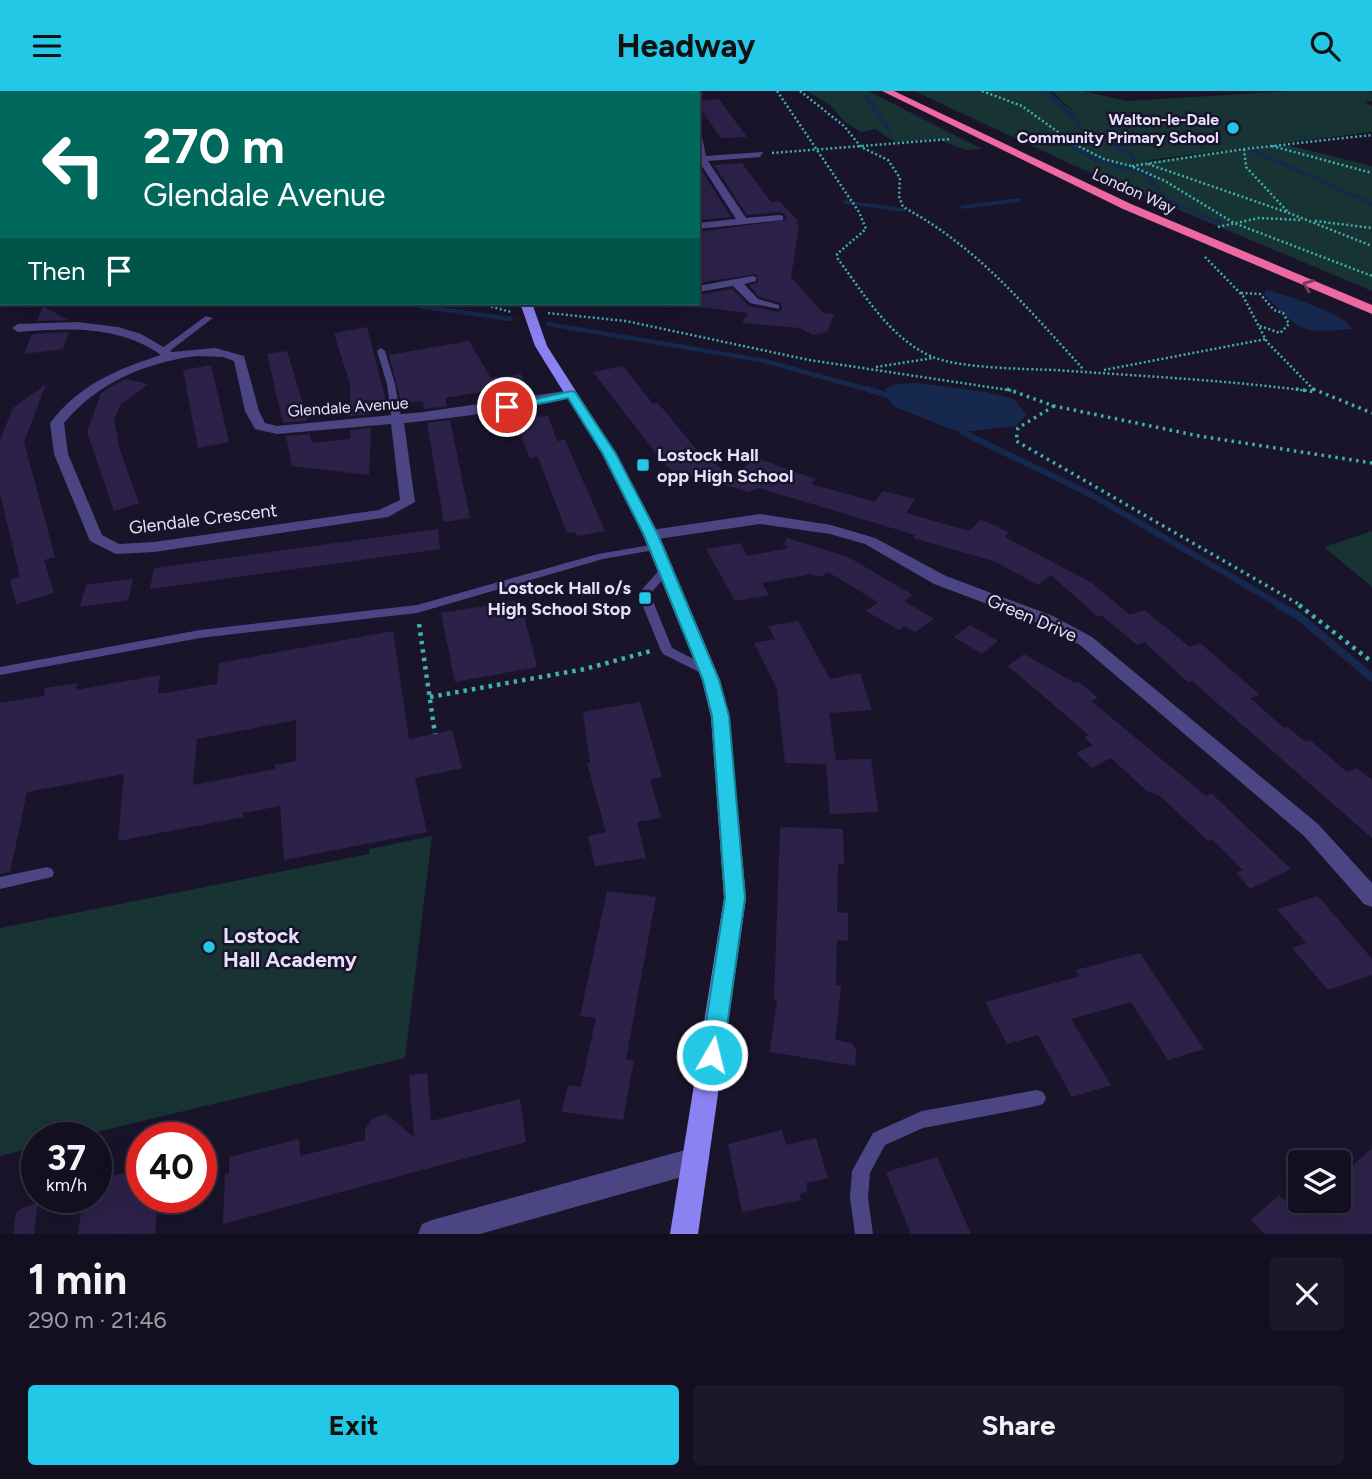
<!DOCTYPE html>
<html lang="en">
<head>
<meta charset="utf-8">
<style>
  :root { --surface:#130f20; --page:#1c1829; --text:#f1f3f6; --muted:#9d9ca5; --line:#322f3e; --accent:#22c8e6 }
  body { margin:0; font-family:Figtree,sans-serif; background:var(--page); color:var(--text); height:100vh; display:flex; flex-direction:column; font-size:26px; white-space:nowrap }
  * { box-sizing:border-box; margin:0 }
  p { font-size:23px; color:var(--muted) }
  .icon { flex:none; width:38px; height:38px; fill:none; stroke:currentColor; stroke-width:2; stroke-linecap:round; stroke-linejoin:round }
  .map { position:relative; height:1143px; overflow:hidden }
  .sheet { display:flex; flex-direction:column; background:var(--surface); flex:1 }
  .sheet>* { flex:none }
  .guide { position:absolute; left:0px; top:0px; width:700px; height:214px; box-shadow:0 7px 28px #0002,0 0 0 2px var(--line); background:#00695c; color:#fff; overflow:hidden }
  .tools { position:absolute; left:1288px; top:1059px; display:grid; gap:14px }
  .tools a { display:grid; place-items:center; width:63px; height:63px; border-radius:7px; background:var(--surface); box-shadow:0 7px 28px #0002,0 0 0 2px var(--line); font-size:35px }
  .speed { position:absolute; left:21px; top:1031px; display:flex; gap:14px; font-size:35px; font-weight:700; text-align:center }
  .speed>* { display:grid; place-content:center; width:91px; height:91px; border-radius:50%; background:var(--surface); box-shadow:0 7px 28px #0002,0 0 0 2px var(--line); line-height:1 }
  .speed small { font-size:18px; font-weight:400 }
  .speed .limit { border:10px solid #d22; background:#fff; color:#111 }
  .pin { position:absolute; display:grid; place-items:center; width:60px; height:60px; color:#fff; margin:-30px; border:4px solid #fff; border-radius:50%; box-shadow:0 2px 7px #0007 }
  .me { position:absolute; width:77px; margin:-38px; rotate:8deg; stroke-linejoin:round; filter:drop-shadow(0 0 5px #0008) }
  .turn { display:flex; align-items:center; gap:24px; height:147px; padding:0 28px; font-size:32px }
  .turn .icon { width:91px; height:91px; stroke-width:2.5 }
  .turn b { display:block; font-size:49px; line-height:60px }
  .then { display:flex; align-items:center; height:66px; padding:0 28px; background:#0003; gap:14px; font-size:26px }
  .round { display:grid; place-items:center; flex:none; width:74px; height:74px; border-radius:7px; background:var(--page) }
  .overview { display:flex; align-items:center; justify-content:space-between; height:119px; padding:0 28px }
  h1 { font-size:42px; font-weight:700; line-height:52px }
  .action { display:flex; gap:14px; margin-top:auto; padding:14px 28px }
  .action a { flex:1; height:80px; border-radius:7px; background:var(--accent); color:#111; font-size:28px; font-weight:700; line-height:80px; text-align:center }
  .action a+a { background:var(--page); color:var(--text) }
  header { display:flex; justify-content:space-between; align-items:center; height:91px; padding:0 28px; background:var(--accent); color:#111; font-size:32px; font-weight:700 }
  .map>svg:first-child { display:block }
  .green { fill:#183333 }
  .water { fill:#16284d }
  .lines { fill:none; stroke-linecap:round; stroke-linejoin:round }
  .stream-far3 { stroke:#16284d; stroke-width:3.5 }
  .stream-far2 { stroke:#16284d; stroke-width:4.5 }
  .stream-far1 { stroke:#16284d; stroke-width:6 }
  .stream { stroke:#16284d; stroke-width:8 }
  .building { fill:#2c2249; fill-rule:evenodd }
  .path-far2 { stroke:#3fb1b1; stroke-width:2.5; stroke-dasharray:2 2.5; stroke-linecap:butt }
  .path-far1 { stroke:#3fb1b1; stroke-width:3.5; stroke-dasharray:2.5 4.5; stroke-linecap:butt }
  .path { stroke:#3fb1b1; stroke-width:4.5; stroke-dasharray:3.5 5; stroke-linecap:butt }
  .lane { fill:#4b4584; fill-rule:evenodd }
  .street { fill:#4b4584; fill-rule:evenodd }
  .secondary { fill:#8b82f1; fill-rule:evenodd }
  .highway { fill:#ee69a2; fill-rule:evenodd }
  .oneway { stroke:#793a60 }
  .route { fill:#22c8e6; stroke:#168296; stroke-width:2 }
  .poi-dot { fill:#22c8e6; stroke:#19142a; stroke-width:2.5 }
  .labels { text-anchor:middle; dominant-baseline:central; stroke-width:5; stroke-linejoin:round; paint-order:stroke }
  .far-poi-label { font-size:16px; font-weight:bold; fill:#e5e1fc; stroke:#19142a; text-anchor:end }
  .far-street-label { font-size:16px; fill:#e5e1fc; stroke:#19142a }
  .poi-label { font-size:18px; font-weight:bold; fill:#e5e1fc; stroke:#19142a; text-anchor:start }
  .street-label { font-size:18px; fill:#e5e1fc; stroke:#19142a }
  .near-poi-label { font-size:21px; font-weight:bold; fill:#e5e1fc; stroke:#19142a; text-anchor:start }
</style>
</head>
<body>
<header><svg class="icon" aria-label="menu" viewBox="0 0 24 24"><path d="M4 6h16M4 12h16M4 18h16"/></svg>Headway<svg class="icon" aria-label="search" viewBox="0 0 24 24"><circle cx="10" cy="10" r="6"/><path d="M15 15l6 6"/></svg></header>
<div class="map">
<svg width="1372" height="1143" viewBox="0 0 1372 1143">
  <rect width="100%" height="100%" fill="#19142a"/>
  <!-- green -->
  <path class="green" d="M807 0H868L982 58 965 59 937 48 895 51 875 38 861 41 845 31 830 14Z
    M914 0H1049L1081 28 1052 0H1083L1126 10 1293 0H1367L1372 2V10L1364 11 1372 15V41L1150 69 1146 71 1283 53 1372 75V200L1075 75Z
    M1372 440V496L1324 456Z
    M432 745 405 967 76 1046H37V1056L0 1065V837L369 763 370 758Z"/>
  <!-- water -->
  <path class="water" d="M1266 198C1285 205 1344 221 1352 238 1296 242 1304 242 1264 204Z
    M917 292 987 301 1014 308 1026 324 1016 335 962 341 951 338 895 316 888 308 886 297 897 293Z"/>
  <g class="lines">
    <!-- stream-far3 -->
    <path class="stream-far3" d="M1046 0 1077 30 1080 37
      M866 5 890 40
      M1064 50 1094 68 1144 82 1168 109 1219 132
      M1114 54 1133 65V70
      M1252 59 1372 113
      M845 111 903 119
      M962 116 1019 109"/>
    <!-- stream-far2 -->
    <path class="stream-far2" d="M1215 130 1219 132
      M423 216 511 228
      M548 233 765 270 873 300"/>
    <!-- stream-far1 -->
    <path class="stream-far1" d="M867 298 887 304
      M962 341 1090 403 1282 515"/>
    <!-- stream -->
    <path class="stream" d="M1279 514 1300 526 1372 587"/>
  </g>
  <!-- building -->
  <path class="building" d="M719 8 729 22 747 46 721 47 698 15V10Z
    M742 72 771 111 779 110 798 130 795 131 799 135 791 186 823 222 834 223 827 241 813 244 800 237 742 232 748 222 698 216V204L732 198 749 215 778 221 782 218 781 212 759 206 749 194 758 192 757 183 698 192V141L786 129 785 123 780 121 747 124 714 74Z
    M698 75H699L731 126 698 129Z
    M43 215 68 229 37 230Z
    M367 236 387 314 372 315 371 323 350 325V293L334 242Z
    M69 241 63 258 24 263 32 243Z
    M469 250 491 287 521 283 529 303 490 308 488 300 445 307 447 315 424 318 423 310 401 312 389 264Z
    M287 260 301 306 307 330 283 332 267 263Z
    M211 274 229 351 198 357 183 279Z
    M623 275 653 313 658 312 701 364 735 387 754 366 815 388 811 393 875 411 883 400 915 408 906 422 969 440 980 429 1000 436 998 437 1009 441 1005 446 1092 492 1130 524 1144 519 1190 556 1200 552 1260 604 1250 607 1284 637 1287 636 1306 651 1310 649 1347 681 1357 677 1372 689V747L1192 590 1188 591 1144 551 1137 554 1101 524 1098 526 1051 484 1038 494 994 470 913 447 915 444 849 424 759 397 748 401 693 384 685 388 666 375 593 281Z
    M125 288 149 293 120 314 114 329 119 356 139 412 114 420 87 341 101 302Z
    M46 293 24 351 55 466 44 469 54 502 16 513 10 489 20 486 0 403V349L13 317Z
    M535 317 539 326 548 325 557 350 565 349 605 440 577 445 575 441 567 442 538 366 530 367 518 338 500 340 495 324Z
    M450 329 470 427 444 431 427 332Z
    M371 337 369 384 292 375 286 345 310 343 312 352 350 348V339Z
    M438 438 440 458 150 498 154 477Z
    M787 447 848 466 913 504 904 510 934 528 915 541 905 535 899 539 866 520 878 511 828 481 820 486 811 483 762 492 769 504 735 510 706 458 740 452 747 465 789 457 784 454Z
    M133 488 128 509 80 516 86 494Z
    M520 509 537 576 455 591 441 522Z
    M798 530 830 588 860 582 872 619 829 622 836 669 871 668 878 721 830 723 826 673 785 672 777 598 754 552 775 548 768 535Z
    M970 534 998 550 982 563 954 546Z
    M393 540 409 648 452 639 462 677 415 687 427 741 284 769 280 715 243 722V726L118 750 124 683 27 701 10 781 0 783V612L44 605 45 597 77 592 76 599 160 584 158 603 217 593 219 572ZM296 629V670L275 674V678L193 694 197 648Z
    M1024 563 1075 592 1079 591 1098 607 1091 610 1206 705 1211 702 1291 778 1250 798 1236 782 1243 779 1212 748 1208 750 1160 705 1147 700 1111 667 1092 677 1076 662 1093 654 1084 646 1089 644 1008 575Z
    M640 611 662 686 650 688 661 727 637 731 646 767 595 775 588 745 606 741 587 672H590L583 621Z
    M783 736 843 738 844 773H838L837 821 848 822V850L837 849 836 894 841 895 835 949 851 952 856 958 855 975 770 961 777 909 774 908 780 737Z
    M607 800 656 806 626 968 634 969 623 1029 562 1021 568 994 581 996 596 927 580 925Z
    M1318 805 1372 868V884L1328 899 1292 857 1306 852 1277 818Z
    M1140 862 1204 958 1168 969 1131 911 1071 928 1111 994 1072 1006 1038 944 1007 953 985 911 1080 885 1076 879Z
    M427 982 431 1030 520 1008 526 1051 223 1133 225 1083 229 1082V1066L299 1048 300 1065 365 1049V1038L373 1027 386 1023 414 1046 409 984Z
    M782 1039 786 1054 816 1047 828 1087 806 1092 808 1100 799 1103 801 1109 742 1121 728 1053Z
    M1372 1057V1143H1265L1251 1129 1279 1104 1285 1110H1339V1087Z
    M937 1066 971 1143H911L886 1081Z
    M142 1078V1106H158L155 1143H78L83 1106H96V1089Z
    M38 1112 34 1143H13L16 1122 22 1117Z"/>
  <g class="lines">
    <!-- path-far2 -->
    <path class="path-far2" d="M777 0 859 121 866 138 837 163 838 168C864 203 891 249 933 266 958 277 1025 278 1055 279 1140 285 1225 289 1309 300
      M800 0 844 35 861 56 888 69 900 87 899 105 903 116C977 155 1028 218 1084 279
      M982 0 1022 15 1076 54 1104 68 1131 75 1165 90 1234 132 1372 185
      M1016 43 1060 45
      M1272 55 1372 82
      M1244 58 1246 76 1288 121
      M772 62 951 48
      M1148 73 1289 122 1372 155
      M1132 75 1244 58 1372 44
      M1315 130 1372 137
      M1218 136 1259 127 1302 129
      M1205 166 1243 205 1267 251 1315 300
      M1241 202 1260 203 1274 219 1283 222 1289 233 1280 242 1260 235
      M478 212 511 221
      M548 222 626 230 809 269 1015 300
      M876 276 933 267
      M1104 279 1266 248"/>
    <!-- path-far1 -->
    <path class="path-far1" d="M1007 298 1054 315 1199 345 1372 372
      M1296 298 1316 301
      M1313 298 1372 322
      M1054 315 1018 337 1016 350 1302 515"/>
    <!-- path -->
    <path class="path" d="M1299 514 1372 571
      M419 533 435 643
      M430 606 585 578 651 560"/>
    <!-- lane -->
    <path class="lane" d="M206 225 213 227 167 262H161V258Z
      M381 257 385 260 395 293 402 331 397 334 392 331 387 293 377 260Z
      M656 453 661 456 660 458 603 468 417 522 200 547 0 584V576L200 539 417 514 598 463Z
      M665 476 671 479 650 503 672 557 711 577 713 580 711 583H703L663 563 661 560 638 503 661 477Z
      M47 776 52 778 54 782 52 786 0 798V786Z
      M1037 999 1043 1001 1046 1007 1043 1013 1037 1015 923 1037 885 1054 870 1082 868 1107 873 1143H855L850 1107 852 1080 873 1042 922 1020Z"/>
    <!-- street -->
    <path class="street" d="M698 43 702 46 706 65 763 61 760 66 708 70 746 127 779 124 783 125V129L698 138V132L736 128 698 69Z
      M752 185 756 186V190L744 193 758 208 779 214V218L750 212 733 195 698 201V195Z
      M77 231 118 236 141 243 172 261 215 257 244 265 259 320 265 332 277 335 424 321 571 299 577 303C562 315 432 329 404 332L415 411 388 426 154 461 116 463 90 450 54 363 50 332C79 294 117 278 161 264 119 234 67 237 18 241L12 237 18 233ZM197 265 223 266 234 270 245 320 255 338 277 343 391 333 400 409 379 419 154 451 119 453 102 444 68 363 64 332C97 292 146 271 197 265Z
      M760 423 831 434 875 447 946 485 1053 525 1092 546 1318 733 1372 792V816L1364 813 1304 745 1080 554 1041 533 934 493 865 453 830 443 760 433 651 449 643 444 651 439Z
      M696 1056 705 1060 709 1069 705 1078 696 1082 480 1143H418L422 1133 432 1129Z"/>
    <!-- secondary -->
    <path class="secondary" d="M375 0H383L385 2H376Z
      M520 212H532L547 255 616 363 659 444 720 589 729 626 746 807 698 1143H670L724 807 711 626 702 589 643 444 602 363 535 255Z"/>
    <!-- highway -->
    <path class="highway" d="M882 0H894L1131 113 1372 214V223L1123 118Z"/>
  </g>
  <!-- one-way arrows -->
  <defs><path id="oneway-chevron" d="M-2-3.5L2.5 0L-2 3.5" fill="none" stroke-width="1.6" stroke-linecap="round" stroke-linejoin="round" transform="scale(1.75)"/></defs>
  <use class="oneway" href="#oneway-chevron" transform="translate(1308 194) rotate(-159)"/>
  <!-- route -->
  <path class="route" d="M571 300 575 301 616 363 658 444 719 589 729 625 745 807 723 964 720 972 712 975 704 972 701 964 725 807 712 625 703 589 644 444 603 363 568 307 507 319 501 316Z"/>
  <!-- markers -->
  <g class="poi-dot">
    <circle cx="1233" cy="37" r="7"/>
    <rect x="636" y="367" width="14" height="14" rx="3.5"/>
    <rect x="638" y="500" width="14" height="14" rx="3.5"/>
    <circle cx="209" cy="856" r="7"/>
  </g>
  <g class="labels">
    <!-- far-poi labels -->
    <g class="far-poi-label">
      <text x="1219" y="28">Walton-le-Dale<tspan x="1219" dy="18">Community Primary School</tspan></text>
    </g>
    <!-- far-street labels -->
    <g class="far-street-label">
      <text transform="translate(1134 100) rotate(24)">London Way</text>
      <text transform="translate(348 316) rotate(-4)">Glendale Avenue</text>
    </g>
    <!-- poi labels -->
    <g class="poi-label">
      <text x="657" y="364">Lostock Hall<tspan x="657" dy="21">opp High School</tspan></text>
      <text x="631" y="497" text-anchor="end">Lostock Hall o/s<tspan x="631" dy="21">High School Stop</tspan></text>
    </g>
    <!-- street labels -->
    <g class="street-label">
      <text transform="translate(203 428) rotate(-7)">Glendale Crescent</text>
      <text transform="translate(1032 527) rotate(23)">Green Drive</text>
    </g>
    <!-- near-poi labels -->
    <g class="near-poi-label">
      <text x="223" y="844">Lostock<tspan x="223" dy="24">Hall Academy</tspan></text>
    </g>
  </g>
</svg>
<div class="tools">
<a><svg class="icon" aria-label="layers" viewBox="0 0 24 24"><path d="M12 4l9 5-9 5-9-5zM3 14l9 5 9-5"/></svg></a>
</div>
<div class="speed"><div>37<small>km/h</small></div><div class="limit">40</div></div>
<div class="pin" style="left:507px;top:316px;background:#d93025"><svg class="icon" aria-label="arrive" viewBox="0 0 24 24"><path d="M6 21V4h12l-3 4 3 4H6"/></svg></div>
<svg class="me" style="left:712px;top:964px" viewBox="-20 -20 40 40"><circle r="17" fill="#22c8e6" stroke="#fff" stroke-width="3"/><path d="M0-11L8 9 0 5-8 9z" fill="#fff"/></svg>
<div class="guide">
<div class="turn"><svg class="icon" aria-label="left" viewBox="0 0 24 24"><path d="M17 20v-9H6M10 6l-5 5 5 5"/></svg><div><b>270 m</b>Glendale Avenue</div></div>
<div class="then">Then<svg class="icon" aria-label="arrive" viewBox="0 0 24 24"><path d="M6 21V4h12l-3 4 3 4H6"/></svg></div>
</div>
</div>
<section class="sheet">
<div class="overview"><div><h1>1 min</h1><p>290 m · 21:46</p></div><a class="round"><svg class="icon" aria-label="close" viewBox="0 0 24 24"><path d="M6 6l12 12M18 6L6 18"/></svg></a></div>
<div class="action"><a>Exit</a><a>Share</a></div>
</section>
</body>
</html>
